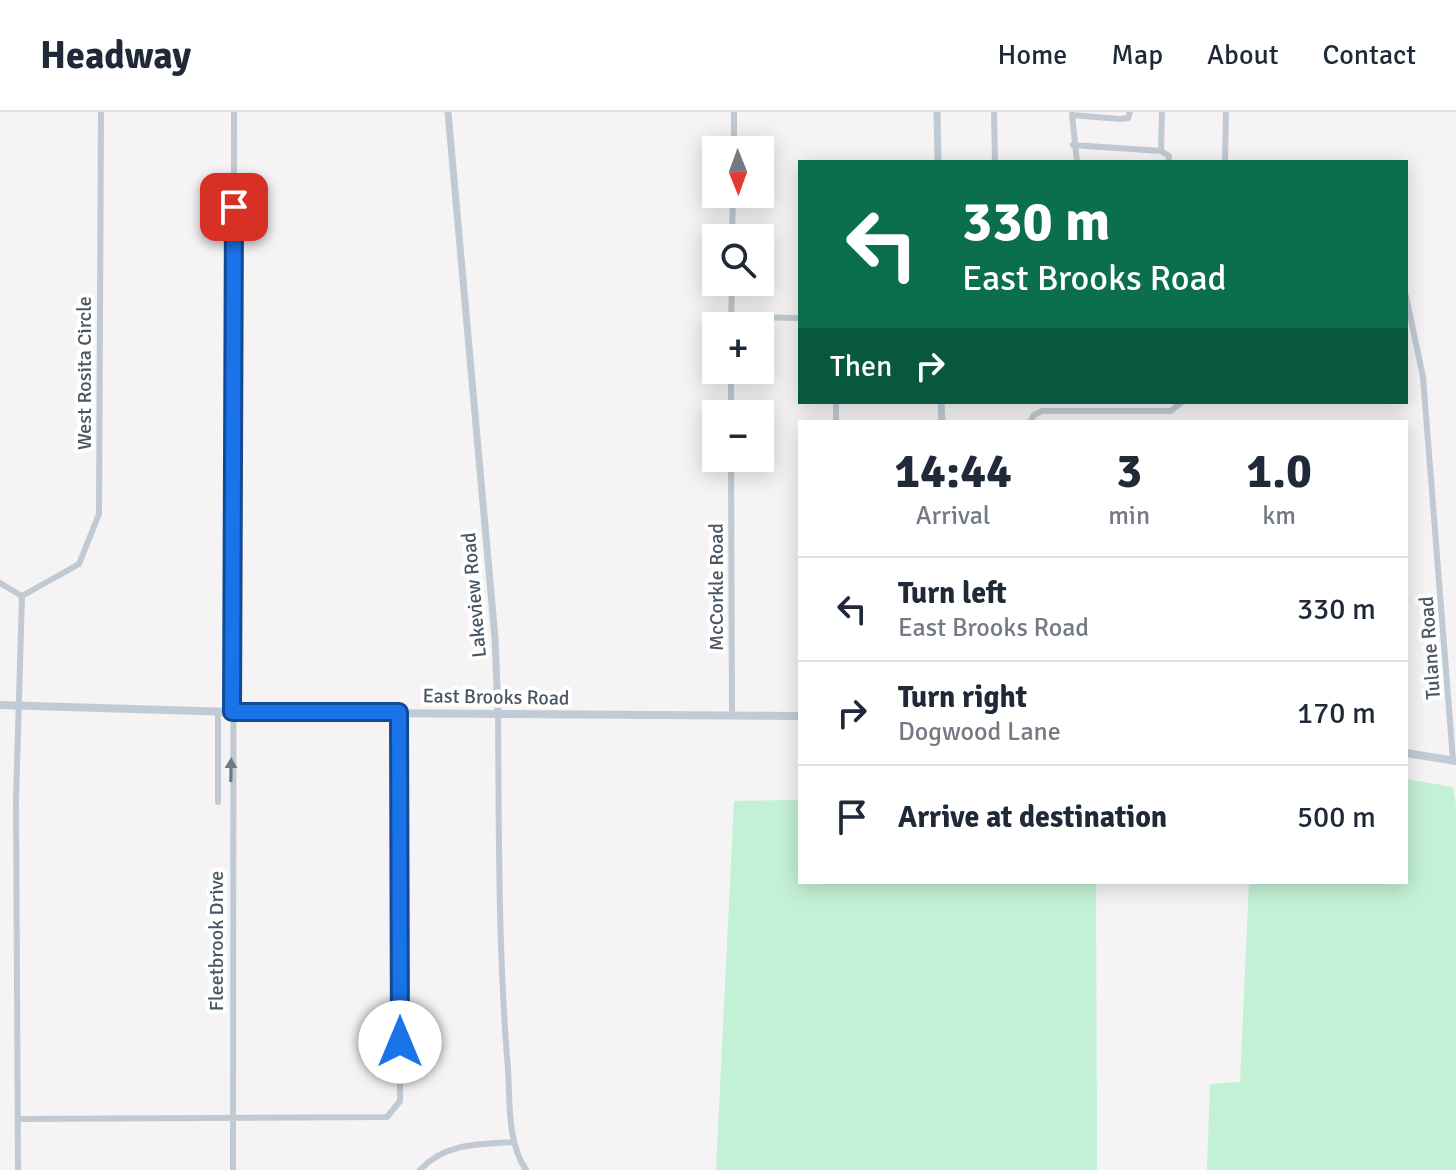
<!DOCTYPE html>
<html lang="en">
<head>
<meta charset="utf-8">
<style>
  :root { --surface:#fff; --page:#f6f6f7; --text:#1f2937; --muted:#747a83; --line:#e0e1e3 }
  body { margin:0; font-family:Signika,sans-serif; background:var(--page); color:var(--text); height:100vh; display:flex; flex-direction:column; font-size:30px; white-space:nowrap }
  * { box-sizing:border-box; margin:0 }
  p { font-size:26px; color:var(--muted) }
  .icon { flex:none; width:44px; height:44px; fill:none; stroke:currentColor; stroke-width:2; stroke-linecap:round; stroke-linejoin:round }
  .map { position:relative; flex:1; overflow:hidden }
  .details { position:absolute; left:798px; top:308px; width:610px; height:464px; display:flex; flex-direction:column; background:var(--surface); border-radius:0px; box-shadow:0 4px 20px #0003 }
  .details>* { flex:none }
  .top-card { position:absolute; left:798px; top:48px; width:610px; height:244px; border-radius:0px; box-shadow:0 4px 20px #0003; background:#0b6e4f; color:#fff; overflow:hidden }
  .needle { width:52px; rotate:179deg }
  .tools { position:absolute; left:702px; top:24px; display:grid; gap:16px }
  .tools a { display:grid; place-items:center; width:72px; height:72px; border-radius:0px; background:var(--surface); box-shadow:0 4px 20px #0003; font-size:40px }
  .pin { position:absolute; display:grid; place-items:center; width:68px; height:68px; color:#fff; margin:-34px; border-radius:16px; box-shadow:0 4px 12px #0006 }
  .me { position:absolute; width:88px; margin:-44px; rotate:0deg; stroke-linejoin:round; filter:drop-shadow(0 0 6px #0008) }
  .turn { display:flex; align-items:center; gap:28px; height:168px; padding:0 32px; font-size:36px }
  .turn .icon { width:104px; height:104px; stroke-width:2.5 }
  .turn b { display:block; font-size:56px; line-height:68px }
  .then { display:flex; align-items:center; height:76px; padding:0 32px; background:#0003; gap:16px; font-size:30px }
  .eta { display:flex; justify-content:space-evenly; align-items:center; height:136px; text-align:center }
  .eta b { font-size:48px; font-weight:700; line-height:56px }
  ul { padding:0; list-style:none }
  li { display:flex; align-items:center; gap:24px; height:104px; padding:0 32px; border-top:2px solid var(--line) }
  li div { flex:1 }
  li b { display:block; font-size:30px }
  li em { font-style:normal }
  header { display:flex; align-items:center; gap:48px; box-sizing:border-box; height:112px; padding:0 40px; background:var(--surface); border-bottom:2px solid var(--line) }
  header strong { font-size:38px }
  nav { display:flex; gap:44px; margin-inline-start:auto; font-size:28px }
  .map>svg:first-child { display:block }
  .green { fill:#c3f1d5 }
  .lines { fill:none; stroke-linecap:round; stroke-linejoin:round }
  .minor { stroke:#c1cad2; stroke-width:6 }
  .tertiary { stroke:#c1cad2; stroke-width:7 }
  .secondary { stroke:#c1cbd6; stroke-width:8 }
  .oneway { fill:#6e7983 }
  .route-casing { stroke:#114b97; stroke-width:20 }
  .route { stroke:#1a73e8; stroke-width:14 }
  .labels { text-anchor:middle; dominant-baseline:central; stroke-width:8; stroke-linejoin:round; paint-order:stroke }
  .street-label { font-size:20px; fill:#4a5661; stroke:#fff }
</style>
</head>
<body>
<header>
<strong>Headway</strong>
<nav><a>Home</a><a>Map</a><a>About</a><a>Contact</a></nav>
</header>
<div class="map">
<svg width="1456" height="1058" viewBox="0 0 1456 1058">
  <rect width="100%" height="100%" fill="#f5f3f3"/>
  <!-- green -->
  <path class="green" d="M1406 667 1453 675 1456 693V1058H1207L1210 972 1240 970 1249 770H1406Z
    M800 688V770H1096L1097 1058H716L734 689Z"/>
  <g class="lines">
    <!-- minor -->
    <path class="minor" d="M994 0 995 50
      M1162 0 1161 39 1169 44V50
      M1072 2 1077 50
      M1072 3 1120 7 1128 6 1130 0
      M1073 33 1161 39
      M734 38V0
      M1225 50 1226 0
      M732 126 733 82
      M1406 184 1423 265 1453 648
      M731 205 800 206
      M731 214 732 170
      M731 258V302
      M836 290V310
      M1030 310 1034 303 1042 299H1171L1182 290
      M731 346 732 603
      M0 471 22 484
      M22 484 79 452 99 402 101 0
      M498 601C499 720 498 838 508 957 510 989 507 1030 526 1058
      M218 690V600
      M18 1007 387 1005 400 989 399 600
      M18 1058 16 688 22 484
      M233 1058 234 0
      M420 1058C445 1031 479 1032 514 1030"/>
    <!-- tertiary -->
    <path class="tertiary" d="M448 0 495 526 498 601
      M937 0 938 50
      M941 290 942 310"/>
    <!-- secondary -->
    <path class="secondary" d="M0 593 232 600 800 604
      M1406 641 1456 649"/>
  </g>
  <!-- one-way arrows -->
  <defs><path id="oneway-solid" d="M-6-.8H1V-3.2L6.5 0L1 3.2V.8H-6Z" transform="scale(2)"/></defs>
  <use class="oneway" href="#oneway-solid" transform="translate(231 658) rotate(-89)"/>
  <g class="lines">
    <defs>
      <path id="route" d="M234 95 232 600H399L400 930"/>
    </defs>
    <!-- route casing -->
    <use href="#route" class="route-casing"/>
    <!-- route -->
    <use href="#route" class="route"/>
  </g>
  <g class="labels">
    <!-- street labels -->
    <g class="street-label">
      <text transform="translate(84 261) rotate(-90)">West Rosita Circle</text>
      <text transform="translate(716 475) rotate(-90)">McCorkle Road</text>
      <text transform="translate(474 483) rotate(-95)">Lakeview Road</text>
      <text transform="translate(1430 536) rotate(-94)">Tulane Road</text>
      <text transform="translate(496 585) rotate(1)">East Brooks Road</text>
      <text transform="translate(216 829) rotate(-90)">Fleetbrook Drive</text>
    </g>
  </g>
</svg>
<div class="tools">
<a><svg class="needle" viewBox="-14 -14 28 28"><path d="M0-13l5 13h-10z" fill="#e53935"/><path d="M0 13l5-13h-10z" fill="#747a83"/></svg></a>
<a><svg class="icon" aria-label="search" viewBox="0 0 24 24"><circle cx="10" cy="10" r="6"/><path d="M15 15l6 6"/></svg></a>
<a>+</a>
<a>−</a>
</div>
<div class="pin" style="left:234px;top:95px;background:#d93025"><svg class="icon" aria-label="arrive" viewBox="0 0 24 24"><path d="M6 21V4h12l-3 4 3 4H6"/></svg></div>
<svg class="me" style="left:400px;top:930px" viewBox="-20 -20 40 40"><circle r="19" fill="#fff"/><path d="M0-13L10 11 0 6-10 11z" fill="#1a73e8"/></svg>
<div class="top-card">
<div class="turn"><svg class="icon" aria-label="left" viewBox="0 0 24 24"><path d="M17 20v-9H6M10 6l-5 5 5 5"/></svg><div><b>330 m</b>East Brooks Road</div></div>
<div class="then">Then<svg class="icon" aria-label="right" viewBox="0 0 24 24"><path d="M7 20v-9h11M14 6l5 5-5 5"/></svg></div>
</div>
<section class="details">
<div class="eta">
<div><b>14:44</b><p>Arrival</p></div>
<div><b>3</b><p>min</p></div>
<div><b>1.0</b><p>km</p></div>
</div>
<ul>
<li><svg class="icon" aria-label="left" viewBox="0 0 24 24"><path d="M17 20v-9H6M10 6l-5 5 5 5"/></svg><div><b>Turn left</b><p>East Brooks Road</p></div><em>330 m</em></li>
<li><svg class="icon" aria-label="right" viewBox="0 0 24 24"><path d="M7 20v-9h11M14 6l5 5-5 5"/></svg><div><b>Turn right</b><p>Dogwood Lane</p></div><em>170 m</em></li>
<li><svg class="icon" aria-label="arrive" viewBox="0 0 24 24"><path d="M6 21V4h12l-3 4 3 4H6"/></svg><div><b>Arrive at destination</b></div><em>500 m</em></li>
</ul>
</section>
</div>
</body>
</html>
